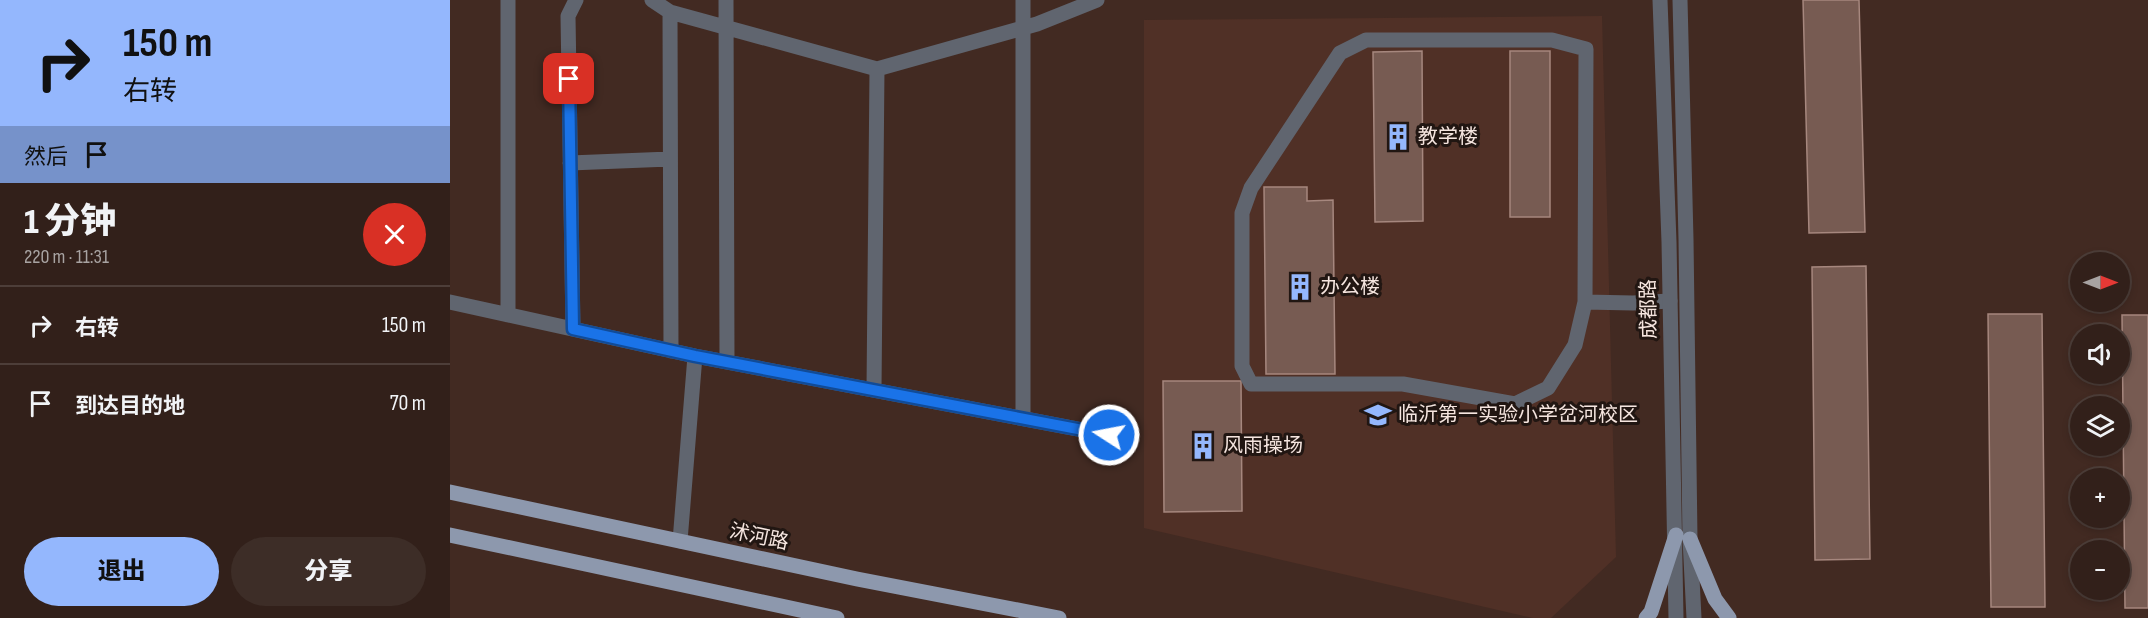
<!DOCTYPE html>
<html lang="zh">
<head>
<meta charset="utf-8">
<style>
  :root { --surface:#32201a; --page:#3d2d27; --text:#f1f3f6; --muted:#a8a3a2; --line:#4d3e39; --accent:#94b7fd }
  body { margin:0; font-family:"Sofia Sans Condensed","Noto Sans SC",sans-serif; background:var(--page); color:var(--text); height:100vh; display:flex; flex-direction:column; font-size:22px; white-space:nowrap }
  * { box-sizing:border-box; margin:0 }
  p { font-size:20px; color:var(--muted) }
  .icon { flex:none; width:33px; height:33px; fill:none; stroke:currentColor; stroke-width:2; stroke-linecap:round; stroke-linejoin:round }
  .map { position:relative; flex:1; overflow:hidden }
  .drawer { display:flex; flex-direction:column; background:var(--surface); width:450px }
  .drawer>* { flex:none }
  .banner { background:#94b7fd; color:#111; overflow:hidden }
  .needle { width:39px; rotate:90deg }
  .controls { position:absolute; left:1620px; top:252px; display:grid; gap:12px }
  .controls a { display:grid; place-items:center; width:60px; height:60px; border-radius:50%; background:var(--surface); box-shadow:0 3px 9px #0003,0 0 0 2px var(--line); font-size:30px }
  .pin { position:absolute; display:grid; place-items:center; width:51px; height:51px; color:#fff; margin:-26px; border-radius:12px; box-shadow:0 3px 9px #0006 }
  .me { position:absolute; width:66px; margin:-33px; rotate:281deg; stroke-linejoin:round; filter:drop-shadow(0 0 4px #0008) }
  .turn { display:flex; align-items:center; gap:21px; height:126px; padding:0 24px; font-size:27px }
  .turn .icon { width:78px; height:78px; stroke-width:2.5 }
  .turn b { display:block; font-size:42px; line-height:51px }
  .then { display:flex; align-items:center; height:57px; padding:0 24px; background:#0003; gap:12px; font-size:22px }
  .round { display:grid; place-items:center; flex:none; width:63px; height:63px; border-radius:32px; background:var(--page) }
  .head { display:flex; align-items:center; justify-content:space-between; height:102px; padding:0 24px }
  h1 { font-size:36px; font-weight:800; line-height:45px }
  .cta { display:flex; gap:12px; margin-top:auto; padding:12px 24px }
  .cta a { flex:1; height:69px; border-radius:36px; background:var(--accent); color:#111; font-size:24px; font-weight:800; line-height:69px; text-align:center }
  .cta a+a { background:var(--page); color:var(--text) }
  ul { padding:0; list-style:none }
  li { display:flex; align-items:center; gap:18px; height:78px; padding:0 24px; border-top:2px solid var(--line) }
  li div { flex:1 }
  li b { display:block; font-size:22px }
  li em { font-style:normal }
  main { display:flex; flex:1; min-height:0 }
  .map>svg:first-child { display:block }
  .built { fill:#503026 }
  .building { fill:#775b52; stroke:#a6877e; stroke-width:1.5 }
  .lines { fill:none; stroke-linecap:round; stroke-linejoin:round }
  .service { stroke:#60656f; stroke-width:15 }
  .minor { stroke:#60656f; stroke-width:15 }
  .tertiary { stroke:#60656f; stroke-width:15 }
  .primary { stroke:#8d98ad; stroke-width:15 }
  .route-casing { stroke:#114b97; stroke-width:15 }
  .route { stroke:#1a73e8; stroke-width:10 }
  .labels { text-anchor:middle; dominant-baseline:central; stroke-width:6; stroke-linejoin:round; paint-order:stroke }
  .poi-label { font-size:20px; fill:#f5e5df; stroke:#211612; text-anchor:start }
  .street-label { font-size:20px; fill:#f5e5df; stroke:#211612 }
</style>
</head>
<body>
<main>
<section class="drawer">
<div class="banner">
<div class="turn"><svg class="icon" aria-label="right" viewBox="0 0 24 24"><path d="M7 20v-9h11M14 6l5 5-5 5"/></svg><div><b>150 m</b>右转</div></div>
<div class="then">然后<svg class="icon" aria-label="arrive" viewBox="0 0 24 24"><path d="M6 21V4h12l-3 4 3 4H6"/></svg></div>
</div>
<div class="head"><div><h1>1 分钟</h1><p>220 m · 11:31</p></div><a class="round" style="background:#d93025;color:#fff"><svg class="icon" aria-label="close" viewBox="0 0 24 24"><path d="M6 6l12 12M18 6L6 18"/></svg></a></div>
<ul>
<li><svg class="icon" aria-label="right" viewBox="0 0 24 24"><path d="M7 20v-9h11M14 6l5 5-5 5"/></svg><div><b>右转</b></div><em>150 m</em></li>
<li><svg class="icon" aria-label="arrive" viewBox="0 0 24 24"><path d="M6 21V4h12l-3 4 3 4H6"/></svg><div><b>到达目的地</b></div><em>70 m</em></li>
</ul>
<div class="cta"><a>退出</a><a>分享</a></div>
</section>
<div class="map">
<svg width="1698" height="618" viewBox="0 0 1698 618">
  <rect width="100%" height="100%" fill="#422a22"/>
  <!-- built -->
  <path class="built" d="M1152 16 1166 557 1101 618H1083L694 528V20Z"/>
  <!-- building -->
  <path class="building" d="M1353 0H1409L1415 232 1359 233Z
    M972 51 973 221 925 222 923 52Z
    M1060 51H1100V217H1060Z
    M814 187H857V201L883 200 885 374H816Z
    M1416 266 1420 559 1365 560 1362 267Z
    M1538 314H1592L1595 607H1541Z
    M1672 315H1698V608H1675Z
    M713 381H791L792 511 714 512Z"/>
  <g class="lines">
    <!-- service -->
    <path class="service" d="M1135 302 1136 49 1102 40H916L890 53 801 188 792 213V366L801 384H953L1065 404 1098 388 1125 345 1135 302 1183 303 1220 301"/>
    <!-- minor -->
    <path class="minor" d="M202 0 220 12 427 69 587 24 647 0
      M276 0 277 362
      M220 12 221 351
      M120 163 220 159
      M0 302 245 356 230 541
      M58 315V0
      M123 329 118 16 126 0
      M245 356 659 435
      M424 390 427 69
      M573 418V0"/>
    <!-- tertiary -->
    <path class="tertiary" d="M1210 0 1219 242 1226 618
      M1230 0 1236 239 1240 539 1244 618"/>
    <!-- primary -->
    <path class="primary" d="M0 492 407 579 609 618
      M0 535 387 618
      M1240 539 1265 599 1279 618
      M1196 618 1201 612 1226 535"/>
  </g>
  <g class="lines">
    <defs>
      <path id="route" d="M119 79 123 329 245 356 659 435"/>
    </defs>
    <!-- route casing -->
    <use href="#route" class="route-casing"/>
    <!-- route -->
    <use href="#route" class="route"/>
  </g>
  <!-- icons -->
  <defs>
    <symbol id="building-bare" viewBox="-9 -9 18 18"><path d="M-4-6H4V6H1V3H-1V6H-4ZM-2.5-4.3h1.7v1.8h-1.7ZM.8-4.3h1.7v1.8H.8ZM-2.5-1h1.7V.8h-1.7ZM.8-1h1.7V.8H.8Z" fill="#94b7fd" stroke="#211612" stroke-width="2.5" paint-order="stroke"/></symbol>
    <symbol id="school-bare" viewBox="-9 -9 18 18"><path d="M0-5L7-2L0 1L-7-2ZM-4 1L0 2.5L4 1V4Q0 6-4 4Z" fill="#94b7fd" stroke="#211612" stroke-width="2.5" paint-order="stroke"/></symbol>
  </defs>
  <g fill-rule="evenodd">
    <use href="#building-bare" x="929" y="118" width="38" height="38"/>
    <use href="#building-bare" x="831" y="268" width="38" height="38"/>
    <use href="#school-bare" x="909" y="396" width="38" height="38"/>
    <use href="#building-bare" x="734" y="427" width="38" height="38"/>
  </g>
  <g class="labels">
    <!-- poi labels -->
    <g class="poi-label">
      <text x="968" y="137">教学楼</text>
      <text x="870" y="287">办公楼</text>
      <text x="948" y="415">临沂第一实验小学岔河校区</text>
      <text x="773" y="446">风雨操场</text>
    </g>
    <!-- street labels -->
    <g class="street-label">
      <text transform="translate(1199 309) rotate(-91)">成都路</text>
      <text transform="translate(309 537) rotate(12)">沭河路</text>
    </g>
  </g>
</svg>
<div class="controls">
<a><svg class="needle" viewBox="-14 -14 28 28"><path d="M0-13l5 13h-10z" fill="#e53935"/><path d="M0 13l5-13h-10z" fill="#a8a3a2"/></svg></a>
<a><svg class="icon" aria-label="sound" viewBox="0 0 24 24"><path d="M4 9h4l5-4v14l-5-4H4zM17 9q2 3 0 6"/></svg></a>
<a><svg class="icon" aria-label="layers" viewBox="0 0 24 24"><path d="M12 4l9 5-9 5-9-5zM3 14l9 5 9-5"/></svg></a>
<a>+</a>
<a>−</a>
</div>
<div class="pin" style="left:119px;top:79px;background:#d93025"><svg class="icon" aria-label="arrive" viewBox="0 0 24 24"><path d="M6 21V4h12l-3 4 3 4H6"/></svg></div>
<svg class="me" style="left:659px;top:435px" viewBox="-20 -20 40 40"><circle r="17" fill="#1a73e8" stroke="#fff" stroke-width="3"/><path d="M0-11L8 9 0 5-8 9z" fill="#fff"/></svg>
</div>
</main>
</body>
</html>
